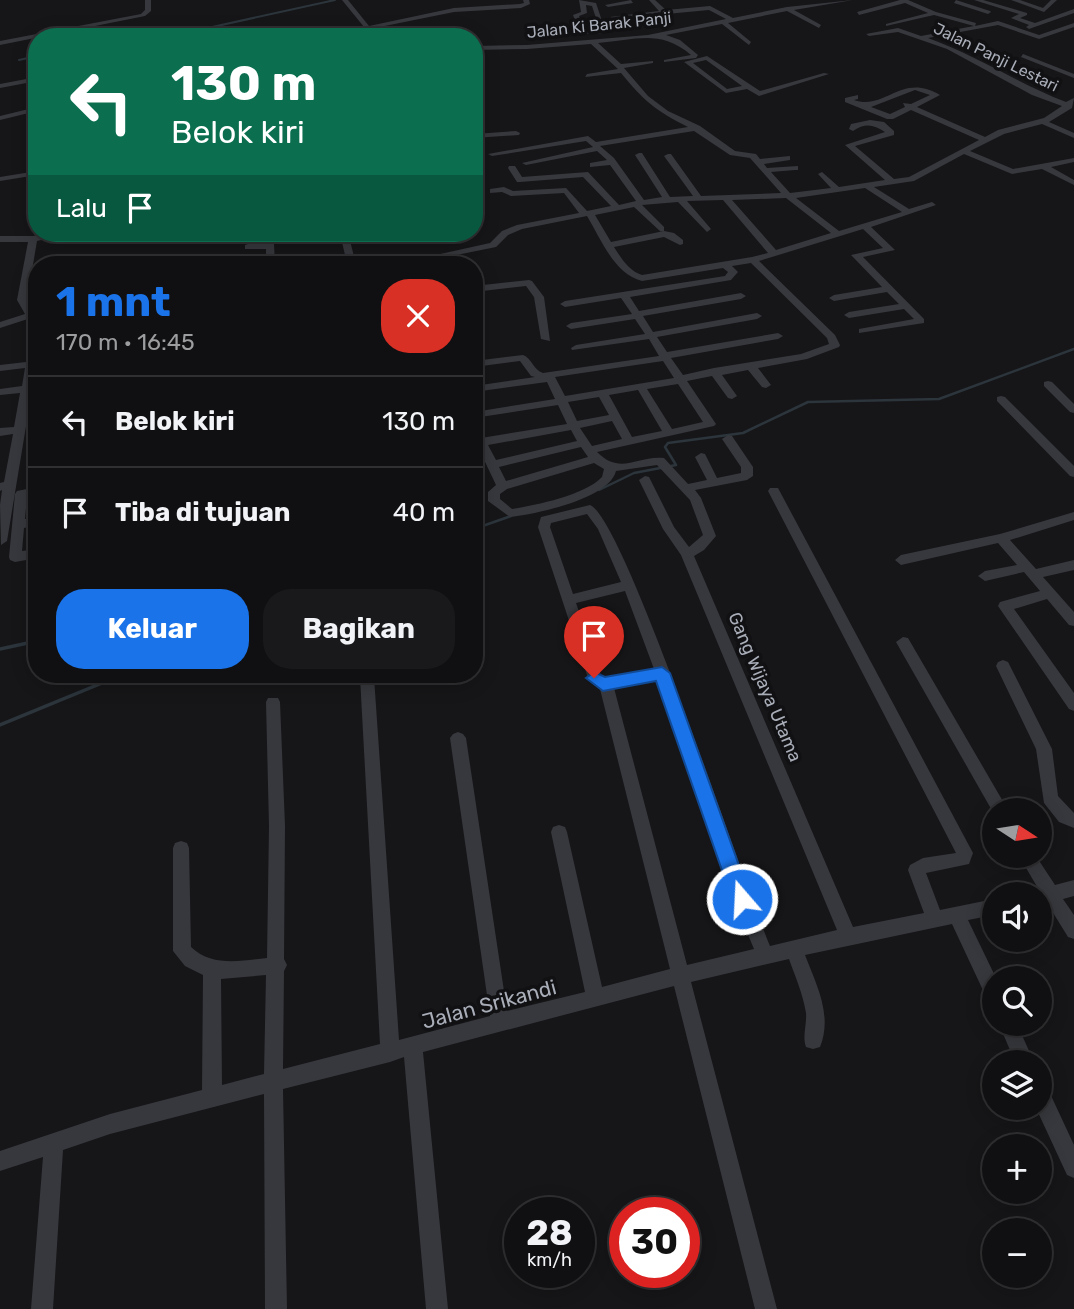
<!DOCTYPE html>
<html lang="id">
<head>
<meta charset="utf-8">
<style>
  :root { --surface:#101012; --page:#19191b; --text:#f1f3f6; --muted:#9c9d9f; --line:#303032; --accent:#1a73e8 }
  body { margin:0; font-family:Rubik,sans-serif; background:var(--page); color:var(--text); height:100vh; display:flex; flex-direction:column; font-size:26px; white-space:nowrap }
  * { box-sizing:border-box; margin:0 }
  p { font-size:23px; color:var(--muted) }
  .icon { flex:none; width:38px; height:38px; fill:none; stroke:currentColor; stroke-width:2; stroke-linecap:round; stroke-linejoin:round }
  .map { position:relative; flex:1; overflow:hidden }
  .side { position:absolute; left:28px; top:256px; width:455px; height:427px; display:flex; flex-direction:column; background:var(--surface); border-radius:28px; box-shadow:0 4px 18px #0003,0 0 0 2px var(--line) }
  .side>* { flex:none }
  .top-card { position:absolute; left:28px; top:28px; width:455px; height:214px; border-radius:28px; box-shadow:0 4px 18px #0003,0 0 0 2px var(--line); background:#0b6e4f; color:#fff; overflow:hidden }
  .needle { width:46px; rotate:102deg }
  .controls { position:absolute; left:982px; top:798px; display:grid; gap:14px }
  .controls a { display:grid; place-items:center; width:70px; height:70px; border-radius:50%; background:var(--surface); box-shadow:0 4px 18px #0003,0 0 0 2px var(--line); font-size:35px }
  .speed { position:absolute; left:504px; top:1197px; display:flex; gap:14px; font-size:35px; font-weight:700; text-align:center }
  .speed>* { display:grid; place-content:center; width:91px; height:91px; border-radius:50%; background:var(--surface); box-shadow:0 4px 18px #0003,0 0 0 2px var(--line); line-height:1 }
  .speed small { font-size:18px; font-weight:400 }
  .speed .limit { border:10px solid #d22; background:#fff; color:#111 }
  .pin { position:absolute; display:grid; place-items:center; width:60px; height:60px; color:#fff; margin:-72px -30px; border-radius:50% 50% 50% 0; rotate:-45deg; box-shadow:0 0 7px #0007 }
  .pin .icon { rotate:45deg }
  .me { position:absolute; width:77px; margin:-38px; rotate:341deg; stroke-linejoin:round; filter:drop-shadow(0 0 5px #0008) }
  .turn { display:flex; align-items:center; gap:24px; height:147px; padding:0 28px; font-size:32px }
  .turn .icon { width:91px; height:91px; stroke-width:2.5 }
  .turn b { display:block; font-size:49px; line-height:60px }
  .then { display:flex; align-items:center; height:66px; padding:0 28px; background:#0003; gap:14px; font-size:26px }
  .round { display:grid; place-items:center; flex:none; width:74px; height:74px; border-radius:28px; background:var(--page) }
  .summary { display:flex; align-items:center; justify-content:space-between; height:119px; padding:0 28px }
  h1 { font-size:42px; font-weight:700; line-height:52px; color:var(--accent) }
  .primary-button { display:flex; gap:14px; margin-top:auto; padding:14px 28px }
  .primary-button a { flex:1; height:80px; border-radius:28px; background:var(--accent); color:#fff; font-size:28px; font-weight:700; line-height:80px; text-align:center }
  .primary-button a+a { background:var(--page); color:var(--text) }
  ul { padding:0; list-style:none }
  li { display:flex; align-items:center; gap:21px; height:91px; padding:0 28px; border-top:2px solid var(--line) }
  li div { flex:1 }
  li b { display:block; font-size:26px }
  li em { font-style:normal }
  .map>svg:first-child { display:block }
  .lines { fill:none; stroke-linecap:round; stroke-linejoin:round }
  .stream-far2 { stroke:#2c353c; stroke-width:2 }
  .stream-far1 { stroke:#2c353c; stroke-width:2.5 }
  .stream { stroke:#2c353c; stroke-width:3.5 }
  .minor { fill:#37383d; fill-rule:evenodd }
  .route { fill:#1a73e8; stroke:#114b97; stroke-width:2 }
  .labels { text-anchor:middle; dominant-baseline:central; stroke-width:7; stroke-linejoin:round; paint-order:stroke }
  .far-street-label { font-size:16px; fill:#a8adb8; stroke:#111113 }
  .street-label { font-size:18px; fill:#a8adb8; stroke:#111113 }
  .near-street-label { font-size:21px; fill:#a8adb8; stroke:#111113 }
</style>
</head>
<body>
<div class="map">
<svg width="1074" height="1309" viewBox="0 0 1074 1309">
  <rect width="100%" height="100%" fill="#161618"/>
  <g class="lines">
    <!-- stream-far2 -->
    <path class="stream-far2" d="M167 37 335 0
      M19 60 37 56"/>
    <!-- stream-far1 -->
    <path class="stream-far1" d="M599 490 634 473 676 465 665 447 668 443 743 433 808 402 939 399 1074 349
      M474 529 511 516"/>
    <!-- stream -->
    <path class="stream" d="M0 649 37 641
      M0 725 124 674"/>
    <!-- minor -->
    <path class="minor" d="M145 0H151V11L145 16 0 45V41L141 14 145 10Z
      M342 0H348L369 26 454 8 520 4 524 3 523 0H529L530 4 521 8 454 12 360 31 361 37H355L353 31 364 27Z
      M579 0 596 3 606 33 580 34 573 15 581 12ZM586 5 592 6 600 30 584 31 579 16 587 13Z
      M631 0 633 3 608 7 605 5Z
      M649 0H655L666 10 710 6 733 18 787 7 853 0 794 10 821 25 819 28 787 11 728 23 751 42 749 45 722 24 666 35 680 40 698 55 696 58 664 62V60L691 55C660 29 636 40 598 43L621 64 653 61V63L624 68 648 96 668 111 700 126 735 151 756 154 760 159 790 156V160L764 164 767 168 798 166V170H795L771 172 790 193 831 188 818 174 822 172 839 187 885 180 845 145 885 132C873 124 865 123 853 131L849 129 851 124 870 120 884 122 894 131V135L855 146 894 179 909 177 979 140 911 110 893 119H887L845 102V98L858 95V99L854 100C886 111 901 72 940 95L917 107 985 137 998 130 1044 118 1062 106 1032 95 947 49 898 32 869 36 866 34 898 28 921 36 974 26 934 15 886 26V24L928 13 905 3 859 15 857 12 900 0H908L936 12 976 23 975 26 998 21 1039 35 1074 23V27L1039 39 998 25 928 38C976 55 1019 84 1066 102L1074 98 1072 108 1049 122 1074 133V138L1042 124 1004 134 970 151 1013 169 1074 158V162L1051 167 1074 180V185L1042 169 1012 174 964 154 914 181 874 187 909 209 932 202 936 205 871 227 895 250 863 257 924 319V323L859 333V329L914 319 904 309 849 318 844 315 849 312 899 304 887 292 834 301 829 298 834 295 882 287 851 255 883 248 863 229 759 261 835 335 840 345 839 347 807 359 758 368 771 385 766 388 762 387 748 370 722 375 737 396 732 399 728 398 712 376 687 381 716 424 714 426 597 452C621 476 637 455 664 458L688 484 707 480 695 457 701 453 705 454 717 478 741 473V467L722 439 728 435 732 436 753 467V476L747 480 695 490 701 498 716 536 704 550 694 556 853 927 924 913 908 870 910 865 923 858 956 853 768 491 770 488H778L973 853 969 864 926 873 940 910 994 899V915L968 920 996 978 994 1004 988 1001 952 924 805 955C816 984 833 1015 820 1047L813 1049 806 1047C802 1036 807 1025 806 1013 803 994 795 976 789 959L691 982 777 1309H755L674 986 423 1052 448 1309H426L404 1057 390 1062 283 1089 287 1309H265L264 1094 110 1134 63 1150 53 1309H31L43 1157 0 1171V1151L110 1114 202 1090 203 975 185 966 173 951V848L175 843 181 841 187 843 189 848 191 947C212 967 240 961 267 958L269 826 266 702 268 698H278L280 702 285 826 284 959 287 965 284 971 283 1069 380 1044 360 677 362 674H372L374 677 399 1040 490 1016 450 738 453 734 458 732 463 734 466 738 507 1011 585 992 551 832 553 827 559 825 565 827 567 832 602 987 670 969 600 689 588 678 538 527 541 517 590 505C625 519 744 886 770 946L837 930 681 555 663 529 639 480 645 476 649 477 674 527 689 547 703 535 690 500 657 465 616 471C609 499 536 514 510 517L488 501V492L496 485 478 447 474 448V440L481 438 567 424 558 405 474 418V412L555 399 547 382 474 392V386L535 377 531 376 520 361 474 367V361L523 355C532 358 533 370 543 373L659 356 649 339 572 350 571 348 576 345 645 334 635 319 571 329 566 326 571 323 632 314 621 298 565 307 560 304 565 301 725 276 728 272 723 268 642 281C614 274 601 239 587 216L522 229 508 235 496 247 412 264H395L490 243 502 231 517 225 579 213 564 193 511 196 502 192 490 193V189L504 187 513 191 566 188 587 211 611 206 583 177 520 182H517L508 168 509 166H515L522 177 588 172 619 205 636 201 610 165 590 167V163L607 160 597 151 526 165 522 163 593 147 586 141 492 156 488 154 588 136 596 142 688 127C656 111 644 101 621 73L585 77 587 74 618 69 591 44 527 49 474 50V46L527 45 648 35 726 19 709 10 613 19 610 17 659 11ZM915 90 930 95 911 104 903 103 905 107 890 114 871 107ZM694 131 730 155 750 158 781 193 701 196 671 154H668L664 156 693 196 670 197 642 153H639L635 155 662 197 644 200 614 158 600 146ZM865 188 902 212 839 231 796 198ZM786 198 831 233 776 250 732 200ZM723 200 768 253 752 257 642 275C629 271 621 258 614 247L664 237 680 245 683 244V240L674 233 664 231 611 242 595 215 634 207 661 232 664 231V227L642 205 678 202 707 232 711 229 687 201ZM751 263 827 338 829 344 801 354 714 368 683 375 671 358 778 339 783 336 778 333 667 352 657 337 757 319 762 316 757 313 653 332 643 316 741 299 746 296 741 293 639 311 630 297 731 280 738 272 732 266ZM663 361 674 378 565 396 555 377ZM678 384 703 422 672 429 647 389ZM638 390 662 431 632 437 609 395ZM599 397 609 415 577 421 568 402ZM612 421 622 439 592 446 580 428ZM571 430 577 441 496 460 488 445ZM581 447 588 457 506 481 499 467ZM594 463 604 469 602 477C585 495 537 505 512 509L500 499V494L507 489ZM587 514 598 529 621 582 573 594 550 527 551 523ZM625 591 654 669 605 678 601 675 576 603ZM658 679 733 899 754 949 687 965 614 688ZM266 975 264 1074 222 1085 221 979Z
      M956 0 990 11 991 12 988 14 954 3Z
      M974 0H983L1027 13V15L1020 18 1035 23 1074 9V13L1029 29 1026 27 1029 25 1011 18 1019 14Z
      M1011 0H1020L1043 8 1051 0H1057L1044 12Z
      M1023 54 1074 74V78L1021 57Z
      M707 56 760 91 824 73 829 74 759 96 747 89 726 93 684 62ZM706 60 742 86 727 89 693 63Z
      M37 77V81L0 88V84Z
      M37 107V111L0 120V116Z
      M516 131 520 133 519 135 474 138V134Z
      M37 171V175L0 181V177Z
      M53 233H71L37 241 27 300 34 311 37 310V316L0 328V322L25 314 17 300 28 242H0V236H33Z
      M340 233H348L356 264H347Z
      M248 244H274L275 264H266V249H245V245Z
      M529 280 532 281 544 297 550 341 541 339 534 297 526 286 474 292V286Z
      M37 327V360L7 541 1 545 0 505 2 490 0 491V483L4 482 13 434 0 436V428L14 427 20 393 0 395V389L22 386 25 368 0 371V365L26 362 32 330Z
      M1048 381 1052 382 1074 404V413L1070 412 1044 386V382Z
      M1001 396 1005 397 1074 466V477L1070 476 997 401V397Z
      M37 487V495L27 497 25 519 37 517V525L24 528 22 551 37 549V558L15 562 10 560 9 557 15 494 17 491Z
      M1074 512V520L1010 540 1036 569 1074 560V570L1043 577 1074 612V626L1069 625 1047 599 1014 609 1074 693V711L1069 709 998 606 1000 602 1040 591 1024 572 985 581 978 576 985 571 1017 565 998 543 901 565 895 560 901 555 1000 534Z
      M903 637 908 638 1008 810H994V814L896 642Z
      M1003 660 1008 662 1052 749 1058 796 1074 813V828L1059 822 1044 803 1036 749 996 666 998 662Z
      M1019 856H1036L1055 885 1074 880V896L1063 899 1074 915V939L1068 937 1047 903 1040 905V894H1033L1039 890Z
      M999 1024H1017L1034 1062H1015Z
      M1040 1084 1047 1087 1074 1145V1178L1067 1175 1036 1108H1040Z"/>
  </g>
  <!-- route -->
  <path class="route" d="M662 667 670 673 751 899 748 905 742 908 735 905 732 899 656 681 603 691 586 678 594 672 605 677Z"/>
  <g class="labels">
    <!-- far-street labels -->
    <g class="far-street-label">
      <text transform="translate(599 25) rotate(-6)">Jalan Ki Barak Panji</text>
      <text transform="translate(996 57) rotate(26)">Jalan Panji Lestari</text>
    </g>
    <!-- street labels -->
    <g class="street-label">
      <text transform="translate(765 687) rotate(67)">Gang Wijaya Utama</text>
    </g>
    <!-- near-street labels -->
    <g class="near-street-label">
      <text transform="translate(489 1004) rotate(-15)">Jalan Srikandi</text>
    </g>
  </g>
</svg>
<div class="controls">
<a><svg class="needle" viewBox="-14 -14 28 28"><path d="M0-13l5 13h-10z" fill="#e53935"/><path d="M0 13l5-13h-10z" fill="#9c9d9f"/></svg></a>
<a><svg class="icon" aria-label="sound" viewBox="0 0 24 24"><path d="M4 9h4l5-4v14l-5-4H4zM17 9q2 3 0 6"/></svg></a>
<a><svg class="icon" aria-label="search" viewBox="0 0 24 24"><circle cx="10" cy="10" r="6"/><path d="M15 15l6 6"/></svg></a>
<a><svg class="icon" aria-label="layers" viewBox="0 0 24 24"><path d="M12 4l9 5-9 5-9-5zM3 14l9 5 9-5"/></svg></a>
<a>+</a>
<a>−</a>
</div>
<div class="speed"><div>28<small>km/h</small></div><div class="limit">30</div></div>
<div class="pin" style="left:594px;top:678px;background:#d93025"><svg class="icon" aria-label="arrive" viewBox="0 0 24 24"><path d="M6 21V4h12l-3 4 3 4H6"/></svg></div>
<svg class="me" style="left:742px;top:899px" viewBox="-20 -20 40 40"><circle r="17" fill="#1a73e8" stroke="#fff" stroke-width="3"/><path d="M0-11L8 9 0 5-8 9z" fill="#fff"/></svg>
<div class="top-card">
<div class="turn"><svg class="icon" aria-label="left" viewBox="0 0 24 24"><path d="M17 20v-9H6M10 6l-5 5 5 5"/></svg><div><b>130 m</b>Belok kiri</div></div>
<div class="then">Lalu<svg class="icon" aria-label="arrive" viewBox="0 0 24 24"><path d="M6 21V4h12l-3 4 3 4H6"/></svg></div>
</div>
<section class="side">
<div class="summary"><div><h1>1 mnt</h1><p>170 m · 16:45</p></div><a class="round" style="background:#d93025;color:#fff"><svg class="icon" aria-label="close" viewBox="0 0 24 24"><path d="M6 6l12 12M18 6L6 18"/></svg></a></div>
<ul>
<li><svg class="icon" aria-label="left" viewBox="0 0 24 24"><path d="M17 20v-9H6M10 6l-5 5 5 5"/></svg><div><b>Belok kiri</b></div><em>130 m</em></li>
<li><svg class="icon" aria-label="arrive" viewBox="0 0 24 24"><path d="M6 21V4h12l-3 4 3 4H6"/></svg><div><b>Tiba di tujuan</b></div><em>40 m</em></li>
</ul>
<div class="primary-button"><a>Keluar</a><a>Bagikan</a></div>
</section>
</div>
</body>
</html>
